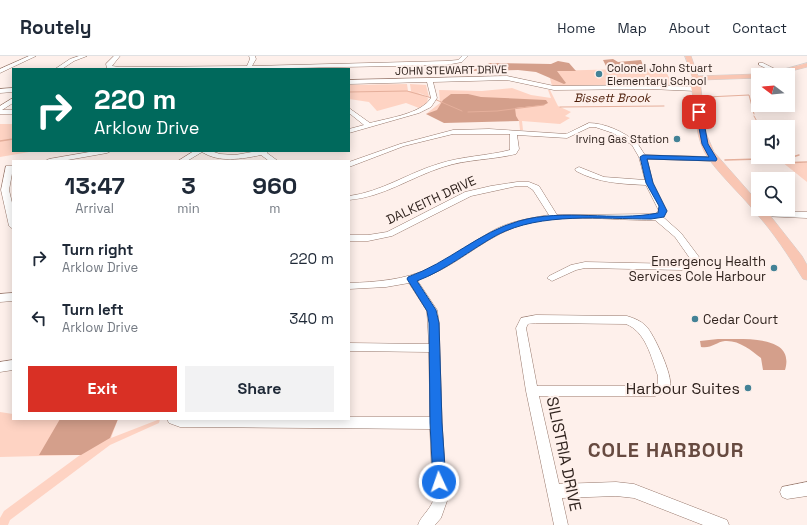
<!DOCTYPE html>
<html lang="en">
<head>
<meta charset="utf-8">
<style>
  :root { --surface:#fff; --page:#f2f2f3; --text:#1f2937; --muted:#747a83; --line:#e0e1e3; --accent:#d93025 }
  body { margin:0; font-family:"Space Grotesk",sans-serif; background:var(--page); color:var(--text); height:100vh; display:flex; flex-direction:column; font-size:15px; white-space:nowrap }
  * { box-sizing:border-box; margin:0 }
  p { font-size:13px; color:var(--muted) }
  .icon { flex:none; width:22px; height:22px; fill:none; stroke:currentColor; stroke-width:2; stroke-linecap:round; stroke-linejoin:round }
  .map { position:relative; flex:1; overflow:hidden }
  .panel { position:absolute; left:12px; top:104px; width:338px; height:260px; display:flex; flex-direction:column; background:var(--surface); border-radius:0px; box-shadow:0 2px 10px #0003 }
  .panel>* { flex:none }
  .banner { position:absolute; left:12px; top:12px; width:338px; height:84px; border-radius:0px; box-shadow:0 2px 10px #0003; background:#00695c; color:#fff; overflow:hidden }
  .needle { width:26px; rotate:286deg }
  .buttons { position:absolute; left:751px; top:12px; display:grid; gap:8px }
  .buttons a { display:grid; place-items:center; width:44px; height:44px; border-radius:0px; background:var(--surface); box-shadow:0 2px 10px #0003; font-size:20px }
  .pin { position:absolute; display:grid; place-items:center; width:34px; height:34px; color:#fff; margin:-17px; border-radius:8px; box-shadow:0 2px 6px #0006 }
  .me { position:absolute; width:44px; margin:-22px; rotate:357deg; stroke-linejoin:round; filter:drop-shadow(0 0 3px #0008) }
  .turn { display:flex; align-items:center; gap:14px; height:84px; padding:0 16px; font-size:18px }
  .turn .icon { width:52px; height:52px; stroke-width:2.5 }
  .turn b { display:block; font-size:28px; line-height:34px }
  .eta { display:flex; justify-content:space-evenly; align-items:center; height:68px; text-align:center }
  .eta b { font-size:24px; font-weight:600; line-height:28px }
  .action { display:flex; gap:8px; margin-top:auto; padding:8px 16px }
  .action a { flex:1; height:46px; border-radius:0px; background:var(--accent); color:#fff; font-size:16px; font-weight:600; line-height:46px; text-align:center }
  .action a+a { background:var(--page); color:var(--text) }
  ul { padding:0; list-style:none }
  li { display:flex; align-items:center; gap:12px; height:60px; padding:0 16px }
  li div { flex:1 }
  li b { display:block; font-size:15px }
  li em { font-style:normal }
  header { display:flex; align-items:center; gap:24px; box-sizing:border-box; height:56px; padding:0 20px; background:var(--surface); border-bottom:1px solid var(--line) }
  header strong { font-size:19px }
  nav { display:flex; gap:22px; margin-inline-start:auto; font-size:14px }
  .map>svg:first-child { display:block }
  .green { fill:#fed3c3 }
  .forest { fill:#d49f8b }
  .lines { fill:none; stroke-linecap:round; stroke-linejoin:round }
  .stream-far1 { stroke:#e5af9b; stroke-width:1 }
  .stream { stroke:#e5af9b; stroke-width:1.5 }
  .minor-casing { stroke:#97786c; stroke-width:1 }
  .major-casing { stroke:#d2cfce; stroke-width:1 }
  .minor { fill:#fff; fill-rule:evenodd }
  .major { fill:#f9c6b3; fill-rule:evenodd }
  .route { fill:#1a73e8; stroke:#114b97 }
  .poi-dot { fill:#438296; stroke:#fef0eb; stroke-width:1.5 }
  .labels { text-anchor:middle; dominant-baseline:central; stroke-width:4; stroke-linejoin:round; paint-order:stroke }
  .far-poi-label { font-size:11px; fill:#31241f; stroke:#fef0eb; text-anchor:start }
  .far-street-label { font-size:11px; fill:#31241f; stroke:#fef0eb }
  .far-water-label { font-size:12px; font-style:italic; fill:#4d1d08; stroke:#fef0eb }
  .street-label { font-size:13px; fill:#31241f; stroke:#fef0eb }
  .poi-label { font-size:13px; fill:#31241f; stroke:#fef0eb; text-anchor:end }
  .near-poi-label { font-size:16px; fill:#31241f; stroke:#fef0eb; text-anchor:end }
  .near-street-label { font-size:16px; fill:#31241f; stroke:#fef0eb }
  .near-district-label { font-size:20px; font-weight:bold; letter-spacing:1px; fill:#674a40; stroke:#fef0eb }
</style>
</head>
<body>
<header>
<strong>Routely</strong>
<nav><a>Home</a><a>Map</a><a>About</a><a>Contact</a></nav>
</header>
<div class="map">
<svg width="807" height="469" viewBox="0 0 807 469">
  <rect width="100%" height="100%" fill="#fef0eb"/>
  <!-- green -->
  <path class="green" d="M664 12 673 29 552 30 548 15Z
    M407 28 408 35H411L410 28 426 29 429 41 417 36 428 42 427 47 419 52 406 47 377 55 369 46 349 43V29Z
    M512 32 531 39 551 42 548 34H550L558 50 571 56 565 60 570 62 560 68 522 65 523 74H520L519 65 426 58 440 47 439 34 482 35Z
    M0 68H13V82H11L13 83V95H35L0 101V82L9 83 0 82Z
    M782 106 807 107V126Z
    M0 356 13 358V363H118L111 382 160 363 159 367 110 389 10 464 8 469H0V462L4 455 80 399 0 401Z"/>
  <!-- forest -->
  <path class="forest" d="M613 3 618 6 641 4 645 14H608L603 4Z
    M558 5 569 7 576 15H557L566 27 564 28 536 16 518 14 471 15 490 7 551 8Z
    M451 38H468L481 41 546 44 548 47 544 49 515 52 516 60 519 65 444 67 426 58 437 54 443 44Z
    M718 283C740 284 796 277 785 314H763L761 302C751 294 739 284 725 285 716 286 711 293 701 291L700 285Z
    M60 363H118L110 382 81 399H39Z"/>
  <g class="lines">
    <!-- stream-far1 -->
    <path class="stream-far1" d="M349 36 407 35 432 42 462 55
      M707 41 749 39 754 58
      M560 51 664 50
      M468 56 497 55 544 49
      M754 60 760 71"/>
    <!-- stream -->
    <path class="stream" d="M0 85 13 83
      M761 101 760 103 778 107 807 106
      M725 104 760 103
      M789 107 787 105 789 102 799 99"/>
    <defs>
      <path id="minor" d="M29 0H36L0 17V13Z
        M79 0H87L74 5 62 13H55L70 3Z
        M114 0H120L112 10 119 11 247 10 250 3 249 0H255L256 3 252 10 446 5 458 4 462 0H468L462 6 446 9 242 13 107 12 106 8Z
        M759 7H763L783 17 778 18 759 9Z
        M507 20 554 30 650 29 696 31 699 33 696 35 650 33 554 34 507 24 433 26 437 42 431 51 419 57 349 77V73L364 69 349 57V52L370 67C388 62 421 58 431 42L427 26 349 28V24Z
        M13 32V36L0 37V33Z
        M13 42V47L2 54H13V58H0V50Z
        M589 67C605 67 624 76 636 86 639 89 642 95 645 99L717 101 718 103 714 105 647 103 653 127 667 155 663 161 681 177 699 201 694 210 682 214 585 212 576 214 552 225 547 222 549 220 571 209 585 206 682 208 687 206 689 201 675 181 655 164C609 165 557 155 513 172 479 185 453 213 417 224L437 254 439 267 442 367 447 445 441 462 435 469H418C421 460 429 455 433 445L430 373 180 371 169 367 167 363H349V361H430L429 296 349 295V287L429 288 427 255 409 227 386 231 349 233V227C376 226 405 224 430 212 453 202 473 185 496 173 512 165 531 162 549 159L533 134 527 130H517L471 140 392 180 368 185H349V179H368L387 176 465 136 491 130 517 126H529L539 130 557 159 655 158 659 155 646 129C622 128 598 127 576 115L575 113 579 111 604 121 645 124 639 101 632 89 613 77 595 71H590L567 82 517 79 519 93 516 98C492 104 467 103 443 111 411 121 384 141 349 144V140C381 136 408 117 438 108 462 100 487 100 510 94V78H453L404 90 349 111V106L400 88 453 74 489 73 566 78Z
        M95 95H111L107 97 62 105H45L49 103Z
        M194 95H211L220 98 235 99 258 95H269L267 97 278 105H269L261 99C242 103 219 107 202 96L187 105H178Z
        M6 110H12L13 112 9 134 13 151V173L9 170 1 134Z
        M763 155 807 156V162L760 160V156Z
        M13 237V245L0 246V238Z
        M536 259 627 260C634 262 641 265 646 270 654 278 673 320 670 330 668 336 661 338 655 340H539L559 428 616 426 634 428 727 464 729 469H703L634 442 616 440 562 442 568 469H554L526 335 516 272 521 262ZM536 267 626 268C646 276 651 301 658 320V327L655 330H537L526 272 528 268Z
        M13 304V314L0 316V306Z
        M807 426V440L787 443 782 441 780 436 782 431Z"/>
      <path id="major" d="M685 0H691L698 20 758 18 761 19H758V22L700 24 706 77 714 96 758 146V153H765L802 200 807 209V224L803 223C788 199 774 177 755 156 742 139 713 113 704 95 693 73 697 47 689 24L692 21Z
        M807 7V11L776 19H763Z"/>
    </defs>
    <!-- minor casing -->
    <use href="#minor" class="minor-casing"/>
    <!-- major casing -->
    <use href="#major" class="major-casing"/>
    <!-- minor -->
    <use href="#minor" class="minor"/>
    <!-- major -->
    <use href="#major" class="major"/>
  </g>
  <!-- route -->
  <path class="route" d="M699 54 702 56 708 88 717 103 716 105 647 103 653 127 667 155 664 161 651 163C602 163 541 156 497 179 470 194 446 214 417 225L436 254 439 267 442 367 446 426 444 430 439 432 435 430 433 426 430 367 429 267 427 255 407 223 408 221C448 207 479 176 519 165 565 152 613 166 658 157L659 150 646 127 640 101 643 99 709 101 702 88 696 56Z"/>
  <!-- markers -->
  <g class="poi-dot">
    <circle cx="599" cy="18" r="4"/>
    <circle cx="677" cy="83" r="4"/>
    <circle cx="774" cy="212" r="4"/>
    <circle cx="695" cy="263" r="4"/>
    <circle cx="748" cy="332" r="4"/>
  </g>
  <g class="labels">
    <!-- far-poi labels -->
    <g class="far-poi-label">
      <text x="607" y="12">Colonel John Stuart<tspan x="607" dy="13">Elementary School</tspan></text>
      <text x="669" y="83" text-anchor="end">Irving Gas Station</text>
    </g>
    <!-- far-street labels -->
    <g class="far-street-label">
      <text transform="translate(451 14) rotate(-1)">JOHN STEWART DRIVE</text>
    </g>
    <!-- far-water labels -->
    <g class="far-water-label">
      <text x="612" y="42">Bissett Brook</text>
    </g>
    <!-- street labels -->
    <g class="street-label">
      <text transform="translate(431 144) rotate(-25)">DALKEITH DRIVE</text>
    </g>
    <!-- poi labels -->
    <g class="poi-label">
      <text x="766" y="205">Emergency Health<tspan x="766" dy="15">Services Cole Harbour</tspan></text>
      <text x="703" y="263" text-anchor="start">Cedar Court</text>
    </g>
    <!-- near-poi labels -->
    <g class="near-poi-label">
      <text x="740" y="332">Harbour Suites</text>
    </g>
    <!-- near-street labels -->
    <g class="near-street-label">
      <text transform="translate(564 398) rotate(78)">SILISTRIA DRIVE</text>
    </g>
    <!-- near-district labels -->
    <g class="near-district-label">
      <text x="666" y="394">COLE HARBOUR</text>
    </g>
  </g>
</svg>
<div class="buttons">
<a><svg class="needle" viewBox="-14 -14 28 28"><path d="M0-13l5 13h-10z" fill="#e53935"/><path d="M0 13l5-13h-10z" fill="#747a83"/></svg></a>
<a><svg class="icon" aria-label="sound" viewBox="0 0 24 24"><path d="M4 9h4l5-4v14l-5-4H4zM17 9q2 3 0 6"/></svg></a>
<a><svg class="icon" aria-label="search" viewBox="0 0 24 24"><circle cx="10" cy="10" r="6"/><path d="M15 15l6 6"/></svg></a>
</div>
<div class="pin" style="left:699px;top:56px;background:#d93025"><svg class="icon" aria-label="arrive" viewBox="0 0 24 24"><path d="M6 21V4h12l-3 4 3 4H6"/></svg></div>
<svg class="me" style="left:439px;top:426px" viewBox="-20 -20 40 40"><circle r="17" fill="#1a73e8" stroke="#fff" stroke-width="3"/><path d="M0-11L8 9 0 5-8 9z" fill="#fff"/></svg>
<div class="banner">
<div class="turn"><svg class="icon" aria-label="right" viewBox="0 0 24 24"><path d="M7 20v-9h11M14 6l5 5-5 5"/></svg><div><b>220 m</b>Arklow Drive</div></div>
</div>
<section class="panel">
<div class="eta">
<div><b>13:47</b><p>Arrival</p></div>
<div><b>3</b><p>min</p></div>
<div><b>960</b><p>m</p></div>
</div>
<ul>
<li><svg class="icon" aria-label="right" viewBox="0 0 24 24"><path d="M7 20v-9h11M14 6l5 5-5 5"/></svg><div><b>Turn right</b><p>Arklow Drive</p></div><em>220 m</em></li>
<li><svg class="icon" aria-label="left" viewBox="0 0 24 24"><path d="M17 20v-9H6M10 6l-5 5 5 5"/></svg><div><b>Turn left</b><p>Arklow Drive</p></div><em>340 m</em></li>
</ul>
<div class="action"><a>Exit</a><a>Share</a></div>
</section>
</div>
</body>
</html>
